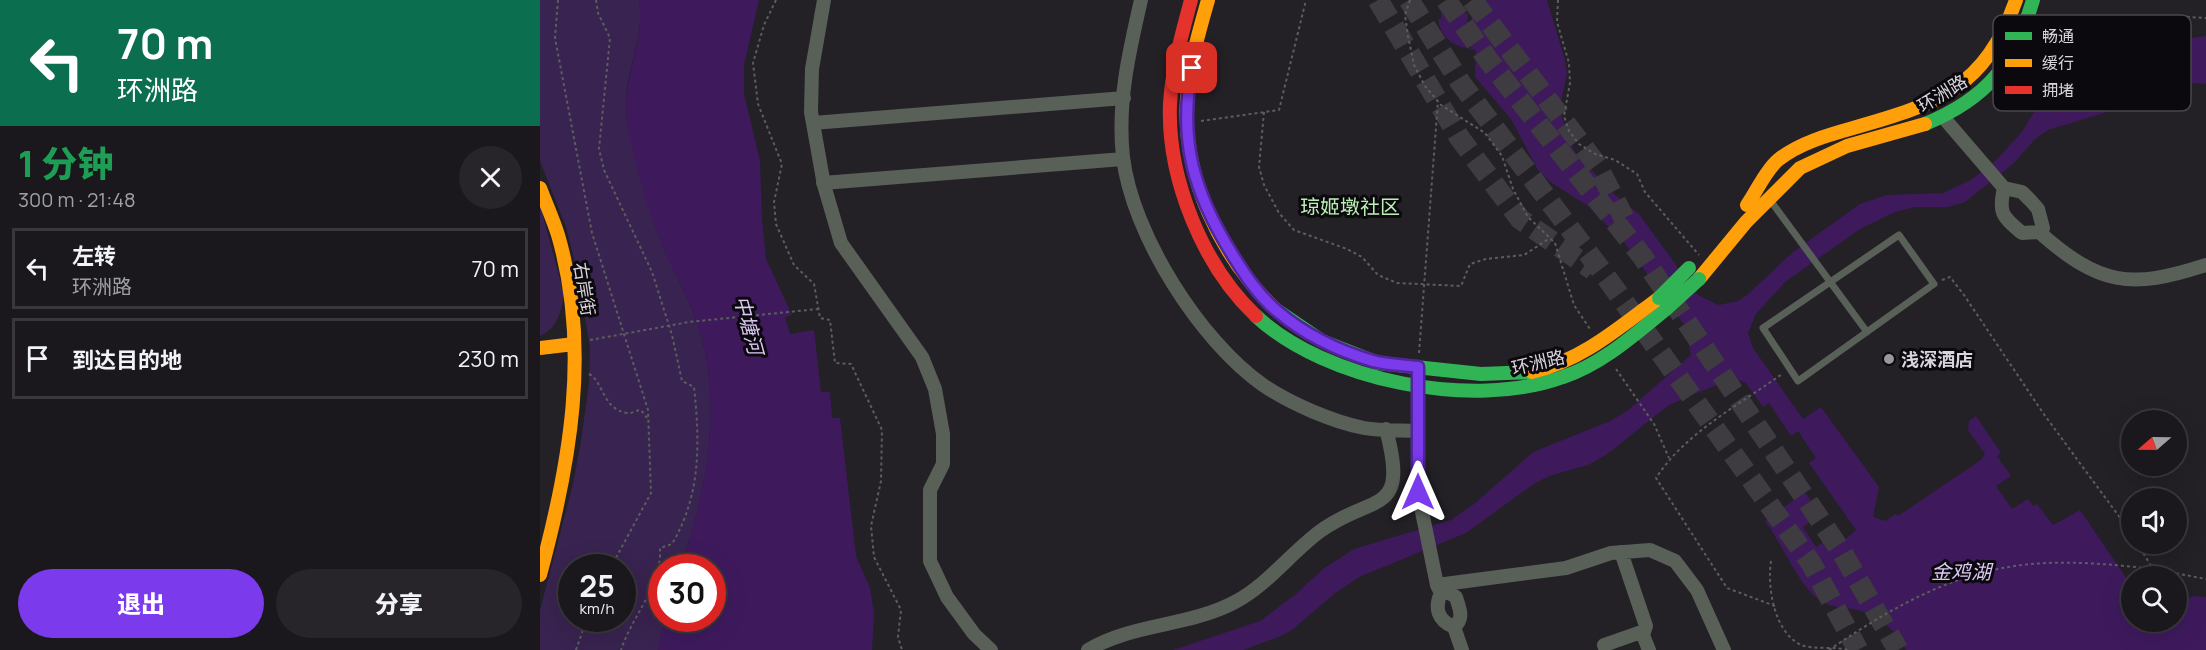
<!DOCTYPE html>
<html lang="zh">
<head>
<meta charset="utf-8">
<style>
  :root { --surface:#1a181c; --page:#272529; --text:#f1f3f6; --muted:#9fa0a3; --line:#38373b; --accent:#7c3aed }
  body { margin:0; font-family:Manrope,"Noto Sans SC",sans-serif; background:var(--page); color:var(--text); height:100vh; display:flex; flex-direction:column; font-size:22px; white-space:nowrap }
  * { box-sizing:border-box; margin:0 }
  p { font-size:20px; color:var(--muted) }
  .icon { flex:none; width:33px; height:33px; fill:none; stroke:currentColor; stroke-width:2; stroke-linecap:round; stroke-linejoin:round }
  .map { position:relative; flex:1; overflow:hidden }
  .side { display:flex; flex-direction:column; background:var(--surface); width:540px }
  .side>* { flex:none }
  .hud { background:#0b6e4f; color:#fff; overflow:hidden }
  .needle { width:39px; rotate:250deg }
  .fabs { position:absolute; left:1581px; top:410px; display:grid; gap:12px }
  .fabs a { display:grid; place-items:center; width:66px; height:66px; border-radius:50%; background:var(--surface); box-shadow:0 6px 24px #0002,0 0 0 2px var(--line); font-size:30px }
  .speed { position:absolute; left:18px; top:554px; display:flex; gap:12px; font-size:30px; font-weight:700; text-align:center }
  .speed>* { display:grid; place-content:center; width:78px; height:78px; border-radius:50%; background:var(--surface); box-shadow:0 6px 24px #0002,0 0 0 2px var(--line); line-height:1 }
  .speed small { font-size:15px; font-weight:400 }
  .speed .limit { border:9px solid #d22; background:#fff; color:#111 }
  .pin { position:absolute; display:grid; place-items:center; width:51px; height:51px; color:#fff; margin:-26px; border-radius:12px; box-shadow:0 3px 9px #0006 }
  .me { position:absolute; width:66px; margin:-33px; rotate:0deg; stroke-linejoin:round; filter:drop-shadow(0 0 4px #0008) }
  .turn { display:flex; align-items:center; gap:21px; height:126px; padding:0 18px; font-size:27px }
  .turn .icon { width:78px; height:78px; stroke-width:2.5 }
  .turn b { display:block; font-size:42px; line-height:51px }
  .round { display:grid; place-items:center; flex:none; width:63px; height:63px; border-radius:32px; background:var(--page) }
  .head { display:flex; align-items:center; justify-content:space-between; height:102px; padding:0 18px }
  h1 { font-size:36px; font-weight:800; line-height:45px; color:#1e9e55 }
  .button { display:flex; gap:12px; margin-top:auto; padding:12px 18px }
  .button a { flex:1; height:69px; border-radius:36px; background:var(--accent); color:#fff; font-size:24px; font-weight:800; line-height:69px; text-align:center }
  .button a+a { background:var(--page); color:var(--text) }
  ul { padding:0; list-style:none }
  li { display:flex; align-items:center; gap:18px; height:81px; margin:0 12px 9px; padding:0 6px; border:3px solid var(--line); border-radius:0px }
  li div { flex:1 }
  li b { display:block; font-size:22px }
  li em { font-style:normal }
  main { display:flex; flex:1; min-height:0 }
  .map>svg:first-child { display:block }
  .green { fill:#392350; fill-rule:evenodd }
  .water { fill:#3e1a5d }
  .lines { fill:none; stroke-linecap:round; stroke-linejoin:round }
  .primary-tunnel { stroke:#3e3b41; stroke-width:21; stroke-dasharray:21 10; stroke-linecap:butt }
  .path { stroke:#5b5e5c; stroke-width:2; stroke-dasharray:3 3; stroke-linecap:butt }
  .lane { stroke:#586057; stroke-width:7 }
  .street { stroke:#586057; stroke-width:14 }
  .fast { stroke:#30b455; stroke-width:14 }
  .slow { stroke:#ff9f0a; stroke-width:14 }
  .jam { stroke:#e5322d; stroke-width:14 }
  .fast-bridge { stroke:#30b455; stroke-width:14 }
  .route-casing { stroke:#51269a; stroke-width:15 }
  .route { stroke:#7c3aed; stroke-width:10 }
  .poi-dot { fill:#99969d; stroke:#0b090e; stroke-width:2 }
  .labels { text-anchor:middle; dominant-baseline:central; stroke-width:6; stroke-linejoin:round; paint-order:stroke }
  .street-label { font-size:18px; fill:#d9d5dd; stroke:#0b090e }
  .poi-label { font-size:18px; font-weight:bold; fill:#d9d5dd; stroke:#0b090e; text-anchor:start }
  .neighbourhood-label { font-size:20px; fill:#b9f0b2; stroke:#0b090e }
  .water-label { font-size:20px; font-style:italic; fill:#dbc8f3; stroke:#0b090e }
  .key { fill:#0b090e; stroke:#49464c; stroke-width:1.5 }
  .key-label { font-size:16px; fill:#d9d5dd }
</style>
</head>
<body>
<main>
<section class="side">
<div class="hud">
<div class="turn"><svg class="icon" aria-label="left" viewBox="0 0 24 24"><path d="M17 20v-9H6M10 6l-5 5 5 5"/></svg><div><b>70 m</b>环洲路</div></div>
</div>
<div class="head"><div><h1>1 分钟</h1><p>300 m · 21:48</p></div><a class="round"><svg class="icon" aria-label="close" viewBox="0 0 24 24"><path d="M6 6l12 12M18 6L6 18"/></svg></a></div>
<ul>
<li><svg class="icon" aria-label="left" viewBox="0 0 24 24"><path d="M17 20v-9H6M10 6l-5 5 5 5"/></svg><div><b>左转</b><p>环洲路</p></div><em>70 m</em></li>
<li><svg class="icon" aria-label="arrive" viewBox="0 0 24 24"><path d="M6 21V4h12l-3 4 3 4H6"/></svg><div><b>到达目的地</b></div><em>230 m</em></li>
</ul>
<div class="button"><a>退出</a><a>分享</a></div>
</section>
<div class="map">
<svg width="1666" height="650" viewBox="0 0 1666 650">
  <rect width="100%" height="100%" fill="#232026"/>
  <!-- green -->
  <path class="green" d="M0 0H99C106 41 80 79 87 121 93 153 107 204 118 235 129 263 145 289 155 318 185 399 167 487 141 567H122V618H125L118 650H0V610L33 484 41 441 49 383 50 348 37 270 26 227 0 161ZM32 567H82V618H32Z
    M0 205 24 294C21 312 18 328 0 336Z"/>
  <!-- water -->
  <path class="water" d="M99 0H219L204 65V94L220 161 222 220 226 259 252 315 245 317 250 334 274 330 281 392H290L292 418H300L316 556 330 588 334 613 332 650H118L125 618H172V567H141C167 487 185 399 155 318 148 296 137 277 127 256 110 220 93 161 87 121 81 79 106 41 99 0Z
    M945 0H1007L1025 60 1027 74 1021 102 1022 118 1034 151 1073 193 1099 214 1158 295 1179 305 1198 301 1207 295 1253 252 1320 204 1347 195 1403 193 1431 180 1456 160 1482 132 1500 102 1517 58 1529 50 1535 38 1545 40 1533 85 1538 87 1545 59 1565 54 1560 77 1566 79 1573 51 1590 45 1585 69 1591 70 1599 35 1610 34 1621 42 1666 36V84L1621 80 1589 94 1567 112 1508 130 1495 139 1473 164 1425 202 1408 207H1375L1355 212 1320 229 1245 282 1216 314 1208 333 1213 348 1263 419 1281 407 1339 487 1333 517 1346 521 1355 514 1358 516 1441 460 1445 454 1428 430 1429 421 1436 416 1461 453 1457 456 1471 476 1456 486 1472 509 1488 499 1493 506 1497 504 1513 525 1540 510 1591 585 1592 621H1616L1622 628 1641 616 1638 602 1653 596 1666 597V650H1366C1358 632 1337 614 1318 610 1305 607 1289 608 1278 599 1259 585 1241 542 1225 521L1265 492 1280 515 1263 527 1276 547 1294 535 1302 542 1316 530 1269 463 1276 458 1258 431 1251 436 1229 403 1223 407 1206 383 1193 378 1129 405 1066 455 1048 465 1012 475 995 483 926 533 819 577 794 594 752 630 741 636 703 650H633L720 621 756 594 783 569 814 549 911 520 934 504 993 452 1070 421 1087 411 1151 355 1145 326 1084 242 1048 206 1009 181 998 170 971 119 935 77 936 50 930 49 932 13 945 14Z
    M901 6H916V12L928 13 926 48C910 45 900 35 898 19H901Z"/>
  <g class="lines">
    <!-- primary-tunnel -->
    <path class="primary-tunnel" d="M838 0 919 137 980 219 1053 270
      M869 0 920 82 1069 281 1271 563 1318 650
      M906 0 949 61 1102 256 1303 554 1358 650
      M932 0 1057 165 1084 218"/>
    <!-- path -->
    <path class="path" d="M18 0 15 38 52 233 108 410 111 493 71 567
      M56 0 58 13 70 38 59 149 64 170 112 272 132 335 142 381 154 387C160 443 161 495 132 544L120 548C122 586 92 616 81 650
      M236 0 224 25 213 63 218 104 242 164 234 202 236 224 254 265 274 284 280 318 290 320 295 363 311 364 342 430 341 481 331 526 334 557 361 610 358 637 362 650
      M870 0 865 15 868 36 874 65 885 86 901 105 945 133 962 156 973 189 988 217 1015 243 1034 305 1050 329
      M1018 0 1017 22 1029 63 1030 83 1024 116 1029 131 1039 144 1055 154 1075 160 1097 174 1105 192 1159 255
      M1502 21C1512 25 1522 32 1532 34 1559 39 1585 23 1610 18 1629 15 1647 17 1666 18
      M724 112 719 167 724 185 739 213 754 230 807 249 822 257 838 275 857 283 921 286 930 264 946 259 984 255 1010 238
      M661 121 739 110 766 0
      M1402 280 1410 277 1424 295 1503 413 1592 534
      M50 340 149 322 278 309
      M879 353 898 101
      M1076 369 1114 424 1129 458
      M49 374C64 382 62 409 87 413 92 414 96 410 101 410L107 418
      M1597 543 1613 569 1666 579
      M1231 561C1227 587 1234 632 1261 645 1275 650 1294 646 1308 650
      M1235 606 1187 588 1116 478C1145 433 1199 405 1242 374
      M36 650 47 618
      M1289 650C1339 616 1394 583 1453 570 1505 558 1561 563 1613 569"/>
    <!-- lane -->
    <path class="lane" d="M1230 200 1327 332
      M1359 235 1394 284 1258 381 1223 328Z"/>
    <!-- street -->
    <path class="street" d="M284 0 272 69 271 112 284 185 301 243 382 357 395 389 403 434V464L390 490V561L407 597 434 634 451 650
      M601 0C589 52 577 104 583 157 592 234 660 341 723 385 749 403 793 422 824 428 841 431 861 430 878 431
      M1403 117 1464 188 1482 192 1491 201 1498 209 1503 228 1499 232
      M273 123 584 98
      M283 183 583 159
      M1464 188C1458 214 1463 217 1482 233L1499 232
      M1499 232C1559 285 1590 290 1666 265
      M878 378V492L897 585 901 593C894 608 898 621 914 627L922 650
      M1081 552 1106 626 1103 635 1109 650
      M897 585 1026 568 1071 553 1110 550 1135 561 1157 590 1184 650
      M901 593H909L916 597C919 608 925 618 914 627
      M548 650C593 623 648 627 695 602 727 585 750 554 779 532 832 492 870 519 846 429
      M1066 650 1064 645 1104 631"/>
    <!-- fast -->
    <path class="fast" d="M1385 124C1448 98 1474 64 1493 0
      M735 309 782 341 838 363 941 374 992 372
      M716 316C786 381 933 410 1023 377 1062 364 1094 335 1126 309"/>
    <!-- slow -->
    <path class="slow" d="M668 0C659 32 649 65 647 99 642 176 680 256 735 309
      M0 188C6 204 13 219 18 235 51 348 30 464 0 575
      M1207 205C1217 191 1225 171 1238 160 1259 143 1288 135 1313 128 1397 104 1445 89 1476 0
      M1159 279 1206 222 1260 168 1307 146 1385 124
      M0 348 34 344
      M992 372C1041 361 1080 327 1119 298"/>
    <!-- jam -->
    <path class="jam" d="M651 0C642 34 632 68 630 104 627 177 662 265 716 316"/>
    <!-- fast-bridge -->
    <path class="fast-bridge" d="M1119 298 1149 268
      M1126 309 1159 279"/>
  </g>
  <g class="lines">
    <defs>
      <path id="route" d="M652 68C638 140 654 193 692 254 705 275 718 295 737 311 764 334 799 351 833 361 847 365 864 365 878 367V492"/>
    </defs>
    <!-- route casing -->
    <use href="#route" class="route-casing"/>
    <!-- route -->
    <use href="#route" class="route"/>
  </g>
  <!-- markers -->
  <circle class="poi-dot" cx="1349" cy="359" r="6"/>
  <g class="labels">
    <!-- street labels -->
    <g class="street-label">
      <text transform="translate(1402 93) rotate(-31)">环洲路</text>
      <text transform="translate(45 289) rotate(81)">右岸街</text>
      <text transform="translate(998 362) rotate(-13)">环洲路</text>
    </g>
    <!-- poi labels -->
    <g class="poi-label">
      <text x="1361" y="359">浅深酒店</text>
    </g>
    <!-- neighbourhood labels -->
    <g class="neighbourhood-label">
      <text x="810" y="206">琼姬墩社区</text>
    </g>
    <!-- water labels -->
    <g class="water-label">
      <text transform="translate(209 325) rotate(75)">中塘河</text>
      <text x="1421" y="571">金鸡湖</text>
    </g>
  </g>
  <!-- legend -->
  <rect x="1453" y="15" width="198" height="96" rx="9" class="key"/>
  <rect x="1465" y="32" width="27" height="8" fill="#30b455"/>
  <rect x="1465" y="59" width="27" height="8" fill="#ff9f0a"/>
  <rect x="1465" y="86" width="27" height="8" fill="#e5322d"/>
  <g class="key-label">
    <text x="1502" y="42">畅通</text>
    <text x="1502" y="69">缓行</text>
    <text x="1502" y="96">拥堵</text>
  </g>
</svg>
<div class="fabs">
<a><svg class="needle" viewBox="-14 -14 28 28"><path d="M0-13l5 13h-10z" fill="#e53935"/><path d="M0 13l5-13h-10z" fill="#9fa0a3"/></svg></a>
<a><svg class="icon" aria-label="sound" viewBox="0 0 24 24"><path d="M4 9h4l5-4v14l-5-4H4zM17 9q2 3 0 6"/></svg></a>
<a><svg class="icon" aria-label="search" viewBox="0 0 24 24"><circle cx="10" cy="10" r="6"/><path d="M15 15l6 6"/></svg></a>
</div>
<div class="speed"><div>25<small>km/h</small></div><div class="limit">30</div></div>
<div class="pin" style="left:652px;top:68px;background:#d93025"><svg class="icon" aria-label="arrive" viewBox="0 0 24 24"><path d="M6 21V4h12l-3 4 3 4H6"/></svg></div>
<svg class="me" style="left:878px;top:492px" viewBox="-20 -20 40 40"><path d="M0-17L14 15 0 8-14 15z" fill="#7c3aed" stroke="#fff" stroke-width="4"/></svg>
</div>
</main>
</body>
</html>
